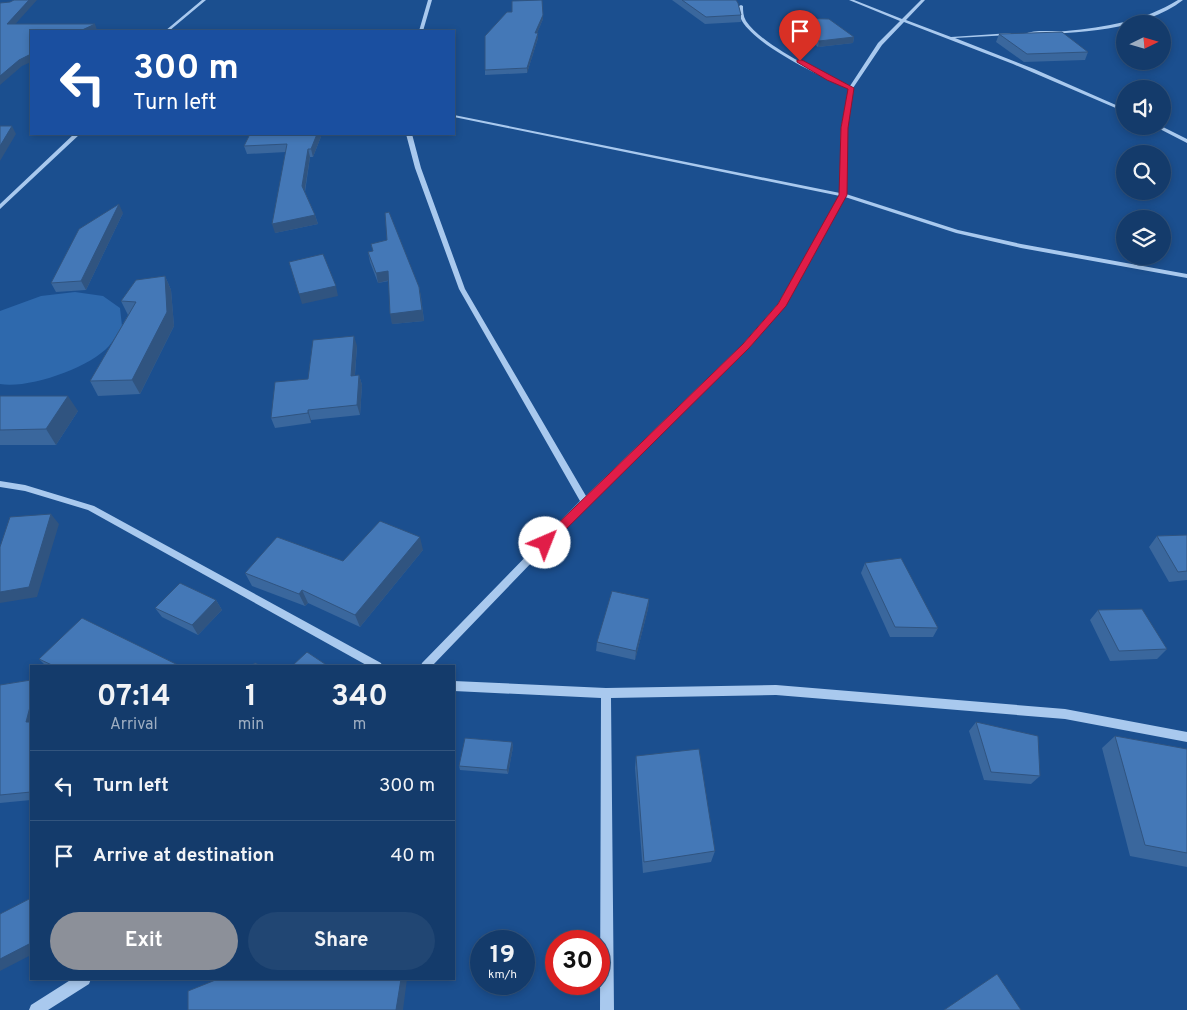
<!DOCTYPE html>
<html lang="en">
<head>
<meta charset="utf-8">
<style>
  :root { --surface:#143b6b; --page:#214673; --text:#f1f3f6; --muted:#9dadc1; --line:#33557e; --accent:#8c9099 }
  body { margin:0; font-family:Overpass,sans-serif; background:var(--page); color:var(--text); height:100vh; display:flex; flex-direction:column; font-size:19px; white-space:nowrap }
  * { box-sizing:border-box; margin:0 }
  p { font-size:16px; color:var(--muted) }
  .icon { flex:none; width:28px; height:28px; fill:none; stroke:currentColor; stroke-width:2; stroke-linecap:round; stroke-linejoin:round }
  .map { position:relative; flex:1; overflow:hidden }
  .sheet { position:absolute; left:30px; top:665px; width:425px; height:315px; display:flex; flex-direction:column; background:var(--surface); border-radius:0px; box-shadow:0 2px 8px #0003,0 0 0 1px var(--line) }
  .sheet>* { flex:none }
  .hud { position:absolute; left:30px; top:30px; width:425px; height:105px; border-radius:0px; box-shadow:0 2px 8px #0003,0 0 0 1px var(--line); background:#1a4fa0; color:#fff; overflow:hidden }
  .needle { width:32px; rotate:85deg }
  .controls { position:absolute; left:1116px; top:15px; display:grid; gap:10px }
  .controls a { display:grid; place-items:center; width:55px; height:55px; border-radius:50%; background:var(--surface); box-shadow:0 2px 8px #0003,0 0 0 1px var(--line); font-size:25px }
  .speed { position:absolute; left:470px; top:930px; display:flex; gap:10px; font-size:25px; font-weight:700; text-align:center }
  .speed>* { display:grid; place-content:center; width:65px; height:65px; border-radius:50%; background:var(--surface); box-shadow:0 2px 8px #0003,0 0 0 1px var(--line); line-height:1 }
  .speed small { font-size:12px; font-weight:400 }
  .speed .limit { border:8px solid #d22; background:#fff; color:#111 }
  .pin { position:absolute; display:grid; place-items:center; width:42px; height:42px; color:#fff; margin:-51px -21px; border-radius:50% 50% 50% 0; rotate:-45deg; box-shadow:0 0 5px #0007 }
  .pin .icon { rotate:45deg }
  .me { position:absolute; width:55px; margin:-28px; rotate:44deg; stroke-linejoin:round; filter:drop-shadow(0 0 4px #0008) }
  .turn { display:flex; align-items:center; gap:18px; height:105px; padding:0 20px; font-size:22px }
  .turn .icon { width:65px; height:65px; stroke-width:2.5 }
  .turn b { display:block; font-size:35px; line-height:42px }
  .eta { display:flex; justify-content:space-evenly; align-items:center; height:85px; text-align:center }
  .eta b { font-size:30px; font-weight:700; line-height:35px }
  .button { display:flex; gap:10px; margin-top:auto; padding:10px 20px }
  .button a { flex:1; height:58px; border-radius:30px; background:var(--accent); color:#fff; font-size:20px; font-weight:700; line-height:58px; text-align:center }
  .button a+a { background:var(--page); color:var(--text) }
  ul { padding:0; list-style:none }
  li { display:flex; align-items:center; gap:15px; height:70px; padding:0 20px; border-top:1px solid var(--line) }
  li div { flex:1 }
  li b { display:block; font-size:19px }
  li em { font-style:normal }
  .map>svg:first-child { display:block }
  .green { fill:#2e69ad }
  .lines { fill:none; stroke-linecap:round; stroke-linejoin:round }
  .minor { fill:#a9c9ee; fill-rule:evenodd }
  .wall { fill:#3a679d }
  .shaded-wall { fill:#305480 }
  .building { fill:#4478b7; stroke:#305480 }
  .route { fill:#e11d48; stroke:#92132f }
</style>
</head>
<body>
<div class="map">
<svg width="1187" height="1010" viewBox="0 0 1187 1010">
  <rect width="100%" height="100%" fill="#1b4f8f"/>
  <!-- green -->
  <path class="green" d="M75 292 103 296 120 308 122 326C118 332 114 340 109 346 89 368 29 389 0 384V311L41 296Z"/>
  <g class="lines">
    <!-- minor -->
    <path class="minor" d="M202 0H206L169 31H165Z
      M428 0H432L423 31H419Z
      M849 0H854L902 19 921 0H925L906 20 951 37 1011 33 1010 35 955 38 1034 69 1125 109V112L1013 64 904 22 882 45 853 88 847 128 846 194 958 230 1021 244 1187 274V278L1021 248 956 233 845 197 784 305 749 348 588 504 432 666H421L422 663 580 501 459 289 415 168 406 134H412L421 168 465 289 586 496 743 344 778 304 840 196 454 117V115L840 193 841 128 849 89C820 76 758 47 742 21 739 16 739 11 739 6L741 5 743 6C743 11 743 16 746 21 763 46 822 74 850 86L878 43 900 21Z
      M1178 0H1183C1144 31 1075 33 1026 35L1024 34C1036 29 1053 32 1066 31 1106 27 1144 21 1178 0Z
      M1154 126H1161L1187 139V143Z
      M74 134H80L0 209V204Z
      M0 481 25 485 94 506 381 663 382 666H368L88 510 25 491 0 487Z
      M454 681 606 688 776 685 1065 709 1187 732V742L1065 719 776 695 611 698 614 1010H600L601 698 454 691Z
      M72 979H91L89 984 48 1010H29L31 1005Z"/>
  </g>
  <!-- wall -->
  <path class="wall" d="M672 0H736L741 15V22L705 24Z
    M512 12 543 19 537 33H538V38L527 73 485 75V70Z
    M790 18 854 37 853 43 818 47 789 24Z
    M999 34 1088 52 1085 60 1024 62 996 42Z
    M322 134 313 157H310L305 192 315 215 318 224 275 233 286 152 247 154 244 146Z
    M123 213 86 290 56 292 51 283Z
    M371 244 419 287 421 297 424 321 392 324 389 281 378 283 370 262 368 252 373 251Z
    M165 276 171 290 174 326 140 394 98 396 90 381 128 315 121 301Z
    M357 346 355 375H359L362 385 360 415 311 420V423L275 428 271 418 308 379Z
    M0 396 78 411 56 445H0Z
    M1187 535V580L1169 582 1149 547 1157 536Z
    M423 550 360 627 308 603 305 606 252 586 245 573 343 561Z
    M865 563 938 628 933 637H890L861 573Z
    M649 599 648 609 635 660 596 651 597 642Z
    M216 600 222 610 198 635 162 617 155 608Z
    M1098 610 1167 649 1157 659 1110 661 1090 620Z
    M39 659 178 665 179 666H46Z
    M31 680V800L0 803V685Z
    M976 722 1040 776 1031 784 984 780 969 731Z
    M1115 736 1187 749V867L1130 856 1102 748Z
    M512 742 513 747 508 774 460 770 459 766Z
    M636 756 715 851 711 862 643 873 635 768Z"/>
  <!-- shaded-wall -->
  <path class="shaded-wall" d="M29 0H37L10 30 7 24Z
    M543 15V19L535 38V33Z
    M95 24 97 30 95 31H80Z
    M538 33V38L527 73V68Z
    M854 37 853 43 818 47 819 41Z
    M31 54V62L22 66 0 85V76L19 60Z
    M12 126 16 134 0 161V146Z
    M317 134H322L313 157 311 149Z
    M308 149 310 157 304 195 302 186Z
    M119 204 123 213 86 290 81 281Z
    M315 215 318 224 275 233 272 224Z
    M388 271 390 280 378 283 376 273Z
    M165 276 171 290 174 326 140 394 132 380Z
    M336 286 338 296 302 304 299 294Z
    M419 287 421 297 424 321 392 324 390 314Z
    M354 336 357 346 354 386 351 376Z
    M359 375 362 385 360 415 357 405Z
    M68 396 78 411 56 445 46 429Z
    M308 410 311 420V423L308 413Z
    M51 514 59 524 37 597 0 603V592Z
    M420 537 423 550 360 627 355 615Z
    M302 590 308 603 305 606 299 594Z
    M649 599 648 609 635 660 636 651Z
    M216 600 222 610 198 635 192 625Z
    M31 703V727L26 722Z
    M512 742 513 747 508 774 507 770Z
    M31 943V955L0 971V959Z
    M401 979H407L403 1010H396Z"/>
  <!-- building -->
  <path class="building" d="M14 0H29L7 24H95L80 31H31V54L19 60 0 76V3L10 2Z
    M542 0 543 15 535 33H538L527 68 485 70V36L507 12H512V1Z
    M682 0H736L738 3 741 15 706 17Z
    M790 18 829 19 854 37 819 41Z
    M1062 32 1088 52 1027 54 999 34Z
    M0 126H12L0 146Z
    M250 134H317L311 149H308L302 186 315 215 272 224 287 144 244 146Z
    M119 204 81 281 51 283 79 229Z
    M389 212 419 287 422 310 390 314 388 271 376 273 368 252 373 251 371 244 387 240 385 213Z
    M323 254 336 286 299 294 289 262Z
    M165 276 167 312 132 380 90 381 136 302 121 301 136 280Z
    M354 336 351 376 359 375 357 405 308 410V413L271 418 275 382 308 379 313 340Z
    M0 396H68L46 429 0 430Z
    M51 514 29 587 0 592V547L10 517Z
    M380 521 420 537 355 615 302 590 299 594 245 573 277 537 343 561Z
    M1187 535V571L1178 572 1157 536Z
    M901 558 938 628 895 627 865 563Z
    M180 583 216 600 192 625 155 608Z
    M612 591 649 599 636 651 597 642Z
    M1142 609 1167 649 1119 651 1098 610Z
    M82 618 178 665 176 666H54L39 659Z
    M307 652 328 666H292Z
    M255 663 261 666H251Z
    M31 680V703L26 722H31V792L0 795V685Z
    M976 722 1038 736 1040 776 991 772Z
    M1115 736 1187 749V853L1145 845Z
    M465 738 512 742 507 770 459 766Z
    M699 749 715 851 644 862 636 756Z
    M31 898V943L0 959V914Z
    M997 974 1021 1010H944Z
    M218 979H401L396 1010H188V991Z"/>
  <!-- route -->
  <path class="route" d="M797 60H802L854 88 848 128 847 195 786 306 749 348 549 546H541V540L743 344 778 304 839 195 841 128 848 89 827 80 797 62Z"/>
</svg>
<div class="controls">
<a><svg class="needle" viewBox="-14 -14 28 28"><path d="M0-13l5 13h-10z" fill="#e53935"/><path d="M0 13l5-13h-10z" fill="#9dadc1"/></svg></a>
<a><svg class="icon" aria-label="sound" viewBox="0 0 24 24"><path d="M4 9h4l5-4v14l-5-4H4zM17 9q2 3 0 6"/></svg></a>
<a><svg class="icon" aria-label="search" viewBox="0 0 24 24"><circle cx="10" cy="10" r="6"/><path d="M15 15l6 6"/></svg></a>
<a><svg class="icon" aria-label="layers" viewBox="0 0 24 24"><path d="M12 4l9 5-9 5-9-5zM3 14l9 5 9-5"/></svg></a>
</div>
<div class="speed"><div>19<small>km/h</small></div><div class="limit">30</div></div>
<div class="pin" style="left:800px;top:61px;background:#d93025"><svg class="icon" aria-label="arrive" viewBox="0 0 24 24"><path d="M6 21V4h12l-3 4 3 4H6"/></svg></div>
<svg class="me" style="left:545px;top:543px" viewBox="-20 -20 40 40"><circle r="19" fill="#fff"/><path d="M0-13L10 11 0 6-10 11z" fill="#e11d48"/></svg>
<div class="hud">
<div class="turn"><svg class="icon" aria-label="left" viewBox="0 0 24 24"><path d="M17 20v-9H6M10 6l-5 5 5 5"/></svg><div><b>300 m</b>Turn left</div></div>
</div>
<section class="sheet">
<div class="eta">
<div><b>07:14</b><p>Arrival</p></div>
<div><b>1</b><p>min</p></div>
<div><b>340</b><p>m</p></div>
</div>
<ul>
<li><svg class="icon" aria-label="left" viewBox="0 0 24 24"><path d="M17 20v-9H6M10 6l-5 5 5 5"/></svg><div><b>Turn left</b></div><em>300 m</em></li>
<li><svg class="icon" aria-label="arrive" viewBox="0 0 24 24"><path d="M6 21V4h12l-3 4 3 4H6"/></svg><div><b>Arrive at destination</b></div><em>40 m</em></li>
</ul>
<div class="button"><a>Exit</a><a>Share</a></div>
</section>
</div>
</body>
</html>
